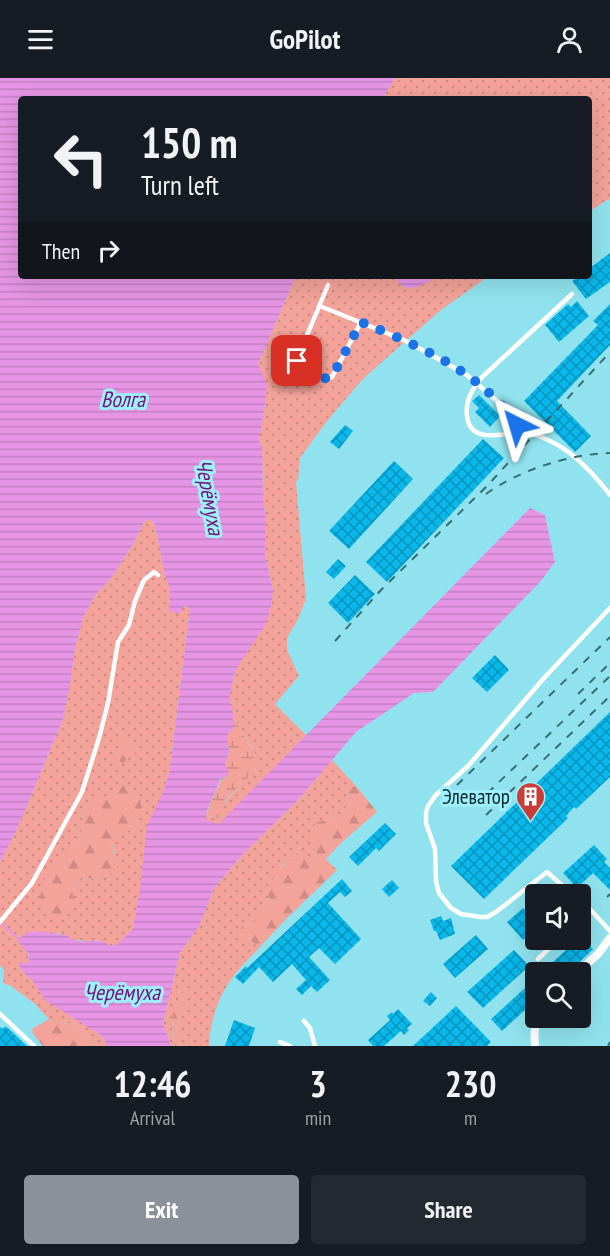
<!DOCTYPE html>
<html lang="en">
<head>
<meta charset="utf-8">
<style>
  :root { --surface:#171b24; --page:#242831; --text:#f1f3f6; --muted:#9ea1a6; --accent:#8c9099 }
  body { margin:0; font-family:"PT Sans Narrow",sans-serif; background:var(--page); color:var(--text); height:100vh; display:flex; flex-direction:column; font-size:22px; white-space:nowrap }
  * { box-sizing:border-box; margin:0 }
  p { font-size:20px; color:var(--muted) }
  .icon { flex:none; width:33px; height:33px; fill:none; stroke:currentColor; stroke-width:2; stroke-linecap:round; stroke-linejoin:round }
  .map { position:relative; height:968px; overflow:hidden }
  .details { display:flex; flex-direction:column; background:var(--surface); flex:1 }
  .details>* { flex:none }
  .hud { position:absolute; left:18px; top:18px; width:574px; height:183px; border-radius:6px; box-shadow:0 6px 24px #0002; background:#171b24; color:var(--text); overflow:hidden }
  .controls { position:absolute; left:525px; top:806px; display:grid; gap:12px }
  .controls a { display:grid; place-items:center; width:66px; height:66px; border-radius:6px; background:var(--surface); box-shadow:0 6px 24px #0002; font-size:30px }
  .pin { position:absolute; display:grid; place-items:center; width:51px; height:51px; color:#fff; margin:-26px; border-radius:12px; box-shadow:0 3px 9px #0006 }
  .me { position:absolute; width:66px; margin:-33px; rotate:320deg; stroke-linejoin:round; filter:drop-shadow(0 0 4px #0008) }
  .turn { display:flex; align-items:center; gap:21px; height:126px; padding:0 24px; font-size:27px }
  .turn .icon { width:78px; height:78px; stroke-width:2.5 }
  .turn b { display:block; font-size:42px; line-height:51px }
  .then { display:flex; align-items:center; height:57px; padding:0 24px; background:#0003; gap:12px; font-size:22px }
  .eta { display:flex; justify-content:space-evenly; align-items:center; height:102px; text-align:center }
  .eta b { font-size:36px; font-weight:700; line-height:42px }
  .button { display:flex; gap:12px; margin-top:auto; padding:12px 24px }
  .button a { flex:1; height:69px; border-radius:6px; background:var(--accent); color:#fff; font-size:24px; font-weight:700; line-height:69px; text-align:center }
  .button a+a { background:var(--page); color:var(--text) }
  header { display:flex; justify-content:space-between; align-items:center; height:78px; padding:0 24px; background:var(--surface); font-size:27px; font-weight:700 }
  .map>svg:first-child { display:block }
  .grass { fill:url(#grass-dots); fill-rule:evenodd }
  .forest { fill:url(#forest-firs) }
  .wetland { fill:url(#wetland-marsh) }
  .water { fill:url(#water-rules) }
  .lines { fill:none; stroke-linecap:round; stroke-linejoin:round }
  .stream { stroke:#e595e4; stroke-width:2 }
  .building { fill:url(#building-cross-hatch) }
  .service { stroke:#fff; stroke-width:4.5 }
  .minor { stroke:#fff; stroke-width:8 }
  .rail { stroke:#376e75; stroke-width:2; stroke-dasharray:8 8; stroke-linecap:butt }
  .route { stroke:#1a73e8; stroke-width:10; stroke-dasharray:0 18 }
  .labels { text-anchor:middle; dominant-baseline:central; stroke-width:6; stroke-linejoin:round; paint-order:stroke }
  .poi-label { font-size:21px; fill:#02272c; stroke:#9df0fc; text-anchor:end }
  .water-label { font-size:22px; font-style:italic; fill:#741477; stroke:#9df0fc }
</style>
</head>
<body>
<header><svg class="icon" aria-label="menu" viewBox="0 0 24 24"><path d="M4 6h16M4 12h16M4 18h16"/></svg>GoPilot<svg class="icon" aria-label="person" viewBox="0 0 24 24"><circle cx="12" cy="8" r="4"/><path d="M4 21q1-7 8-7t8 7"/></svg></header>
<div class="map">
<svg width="610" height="968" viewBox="0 0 610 968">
  <defs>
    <pattern id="grass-dots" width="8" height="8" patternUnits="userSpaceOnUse" patternTransform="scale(1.5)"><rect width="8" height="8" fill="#f3a399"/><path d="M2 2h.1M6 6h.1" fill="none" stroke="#cf8c84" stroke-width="1.8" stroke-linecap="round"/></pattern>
    <pattern id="forest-firs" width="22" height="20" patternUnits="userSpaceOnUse" patternTransform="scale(1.5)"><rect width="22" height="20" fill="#f3a399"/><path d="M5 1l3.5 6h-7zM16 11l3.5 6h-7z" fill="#cf8c84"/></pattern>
    <pattern id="wetland-marsh" width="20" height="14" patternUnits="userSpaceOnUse" patternTransform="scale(1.5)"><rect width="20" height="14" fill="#f3a399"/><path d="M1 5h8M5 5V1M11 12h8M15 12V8" fill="none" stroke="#cf8c84"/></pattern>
    <pattern id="water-rules" width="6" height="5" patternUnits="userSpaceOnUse" patternTransform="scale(1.5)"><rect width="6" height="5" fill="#e595e4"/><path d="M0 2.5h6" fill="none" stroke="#c380c4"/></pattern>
    <pattern id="building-cross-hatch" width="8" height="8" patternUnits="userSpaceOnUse" patternTransform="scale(1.5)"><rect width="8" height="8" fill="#09b7ea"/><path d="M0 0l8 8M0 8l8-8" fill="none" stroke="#0795be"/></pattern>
  </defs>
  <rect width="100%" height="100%" fill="#90e3ee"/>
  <!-- grass -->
  <path class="grass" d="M395 0H610V123L609 121 590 133V21H382Z
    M296 198H396V201L408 210C419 208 428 206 435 198H489L442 231 366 298 355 310 327 343 300 380 298 402 296 404 306 521 297 543 287 560V572L299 598 275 626 306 657 219 747 206 742V738L219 740 221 730 227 722 256 690 253 671 241 654 233 635 230 623V615L235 594 273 512 265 477 266 443 263 421 262 372 259 362 265 327 258 286Z
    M149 441 154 445 156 452 165 497 170 512 169 532 182 530 185 528 190 530 170 691 164 712 157 729 133 851 118 866 110 868 97 862 89 864 80 862 74 863 59 855 50 856 25 872 28 875 29 884 26 886 23 894 65 933 99 956 104 961 107 968H91L81 949 72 945 64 946 49 941 34 925 11 908 3 905 4 891 0 888V784L18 749 63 641 69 612 75 570 83 540 95 517 111 500 132 468 144 444ZM126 707 111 762 115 775 100 801 81 800 72 813 71 769 84 749 82 735 104 722Z
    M332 682 357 709H349L346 716 350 722C341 739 334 741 317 744L311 755 317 780 312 785 292 782 283 787 267 817 272 822 254 845 244 862 253 864 259 870C248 882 236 893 228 906 216 924 210 947 209 968H182C172 953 181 933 187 918L181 916C173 935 169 948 175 968H171L163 945 180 875 199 848 214 810 242 777 298 722Z"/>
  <!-- forest -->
  <path class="forest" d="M129 661 137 673 123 685 113 680 122 662Z
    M126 706 140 720 142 735 136 749 111 762 118 792 100 801 81 800 72 813 76 829 59 840 46 832 40 819 45 800 62 773 71 769 84 749 82 735 89 722H104Z
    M349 709H357L377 734 342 764 326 781 337 792 287 840 259 870 253 864 243 862 237 858 240 851 248 843 254 844 272 822 267 817 265 811 284 787 292 782 294 776 304 778 312 785 317 780 314 770 310 766 311 755 317 744C334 741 341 739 350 722L346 716Z
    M184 913 187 918C181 933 172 953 182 968H175C170 951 171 926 184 913Z
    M49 941 64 946 72 945 81 949 91 968H43L33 956 32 951Z"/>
  <!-- wetland -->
  <path class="wetland" d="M233 635 241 654 259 681C254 703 219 717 221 738L219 740 206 738 210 726 222 700 227 698 225 687 229 674 227 658 233 650Z"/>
  <!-- water -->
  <path class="water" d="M0 0H395L382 21H21V198H296L258 286 267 307 265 327 259 362 262 372 263 421 266 443 265 477 273 512 272 525 266 546 240 585 235 594 230 615V623L233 635V650L227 658 229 674 225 687 229 693 227 698 221 700 207 732 206 742 219 746 246 718 530 430 545 437 555 484 540 504 433 614 414 615 356 654 298 722 242 777 214 810 199 848 180 875 163 945 171 968H107L104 961 99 956 46 923 32 902 23 894 19 887 21 884H23L26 886 29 884 28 875 18 864C20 860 24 856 29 854 35 852 62 856 68 858 78 870 98 856 110 868L118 866 133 851 140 811 146 755 148 746 164 712 170 691 190 530 185 528 182 530 181 534 177 536 169 532 170 512 165 497 156 452 154 445 149 441 144 444 132 468 111 500 95 517 83 540 75 570 69 612 63 641 18 749 0 784Z
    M396 198H435C425 209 401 218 396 198Z"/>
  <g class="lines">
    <!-- stream -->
    <path class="stream" d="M1 845 19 861"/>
  </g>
  <!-- building -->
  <path class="building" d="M610 175V204L586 221 572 203 579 198H590V190Z
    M577 223 589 238 559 264 545 247 568 226 571 229Z
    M610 226V267L557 323 591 358 575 374 524 323 598 247 593 243Z
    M479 317 500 338 490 349 475 334 479 330 472 323Z
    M345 347 353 353 339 371 330 364Z
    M483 361 504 380 387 504 366 484Z
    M394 383 413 401 349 471 329 453Z
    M338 481 346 488 334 501 326 494Z
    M355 497 375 516 348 545 328 525Z
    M495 577 509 592 487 614 472 600Z
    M610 634V699L576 731 574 729 566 738 568 740 484 821 451 788Z
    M385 745 396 756 379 773 376 770 358 788 349 779Z
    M594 767 607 781 604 784 610 790V812L593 795 577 810 563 795Z
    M342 801 352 813 345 819 340 814 328 825 361 861 335 886 319 870 309 879 330 902 317 914 311 908 302 917 296 911 306 902 292 886 273 904 259 889 243 906 235 899 246 888 247 890Z
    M392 802 399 810 389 819 382 811Z
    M536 824V850L523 862 507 844 523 830 526 833Z
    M441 838 443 843 451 840 455 856 440 862 436 853H434L430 842Z
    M476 857 488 871 455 900 443 886Z
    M581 859 593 871 569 894H542L578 861H580Z
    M514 872 529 888 483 930 467 914Z
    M536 900V922L502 953 491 941Z
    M431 914 437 920 430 928 423 923Z
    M456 928 491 964 487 968H413Z
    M398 931 412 946 407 950 409 952 404 957 401 953 384 968H373L368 962 390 942 387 938 392 934 393 936Z
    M234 942 255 950 249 968H225Z
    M5 948 9 951 27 968H0V949L3 951Z"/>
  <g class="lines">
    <!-- service -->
    <path class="service" d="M328 207 298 279C295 296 318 303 332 299L361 244
      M572 216 481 300C472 312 465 322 467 338 470 368 507 354 526 355 533 355 542 359 548 362 573 373 594 396 610 417
      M320 228 406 263 467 297 503 328 517 347 527 355
      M572 816 547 794 496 834 487 839H481L461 836 451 830 439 815 436 804 435 771 426 745V734L428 728 435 718 469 687 544 600 610 530
      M580 823 590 831
      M580 840 590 831 610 853
      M0 844 32 805 82 714 99 660 108 625 118 564 129 547 135 523 144 502 154 494 158 497
      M538 881 559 861
      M0 936 34 968
      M304 943 310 950 315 968
      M280 964 290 968"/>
    <!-- minor -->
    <path class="minor" d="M578 894 598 876 610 860
      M535 968C534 958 534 948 538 939"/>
    <!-- rail -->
    <path class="rail" d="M486 416C519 392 570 376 610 375
      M335 563 381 512 487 408 610 274
      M578 616 610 585
      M457 707 610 559
      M476 726 610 598
      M486 737 610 618
      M607 819 610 816
      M608 968 610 964"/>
  </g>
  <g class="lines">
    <!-- route -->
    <path class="route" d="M297 283C301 298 318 303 332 299L361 244C411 265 466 287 503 329 508 334 512 341 517 347"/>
  </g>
  <!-- icons -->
  <defs>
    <symbol id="building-pin" viewBox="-11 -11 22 30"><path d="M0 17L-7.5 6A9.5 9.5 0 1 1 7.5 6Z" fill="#ca3c36" stroke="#9df0fc"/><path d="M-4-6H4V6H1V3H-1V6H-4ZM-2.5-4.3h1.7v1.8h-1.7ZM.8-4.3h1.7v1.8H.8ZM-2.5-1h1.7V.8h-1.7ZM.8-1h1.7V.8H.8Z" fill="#fff"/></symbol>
  </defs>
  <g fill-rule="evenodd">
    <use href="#building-pin" x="514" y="702" width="33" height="45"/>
  </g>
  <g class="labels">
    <!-- poi labels -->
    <g class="poi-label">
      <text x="510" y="718">Элеватор</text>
    </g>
    <!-- water labels -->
    <g class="water-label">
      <text x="123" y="321">Волга</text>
      <text transform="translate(210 419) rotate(80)">Черёмуха</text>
      <text x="122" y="914">Черёмуха</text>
    </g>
  </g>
</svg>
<div class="controls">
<a><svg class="icon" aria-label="sound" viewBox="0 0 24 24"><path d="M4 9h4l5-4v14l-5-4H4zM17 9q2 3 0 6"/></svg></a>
<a><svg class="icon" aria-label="search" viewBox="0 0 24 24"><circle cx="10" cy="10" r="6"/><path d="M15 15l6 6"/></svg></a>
</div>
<div class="pin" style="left:297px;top:283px;background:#d93025"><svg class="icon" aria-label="arrive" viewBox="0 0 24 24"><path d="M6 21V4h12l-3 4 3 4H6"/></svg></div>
<svg class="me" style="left:517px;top:347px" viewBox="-20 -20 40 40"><path d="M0-17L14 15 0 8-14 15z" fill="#1a73e8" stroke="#fff" stroke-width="4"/></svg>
<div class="hud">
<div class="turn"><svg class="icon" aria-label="left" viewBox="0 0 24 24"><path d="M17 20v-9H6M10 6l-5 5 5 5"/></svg><div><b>150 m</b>Turn left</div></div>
<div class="then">Then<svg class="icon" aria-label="right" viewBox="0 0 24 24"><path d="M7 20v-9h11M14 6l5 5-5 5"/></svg></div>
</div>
</div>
<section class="details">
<div class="eta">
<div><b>12:46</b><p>Arrival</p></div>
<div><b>3</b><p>min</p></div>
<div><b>230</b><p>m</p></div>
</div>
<div class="button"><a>Exit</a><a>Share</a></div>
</section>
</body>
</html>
